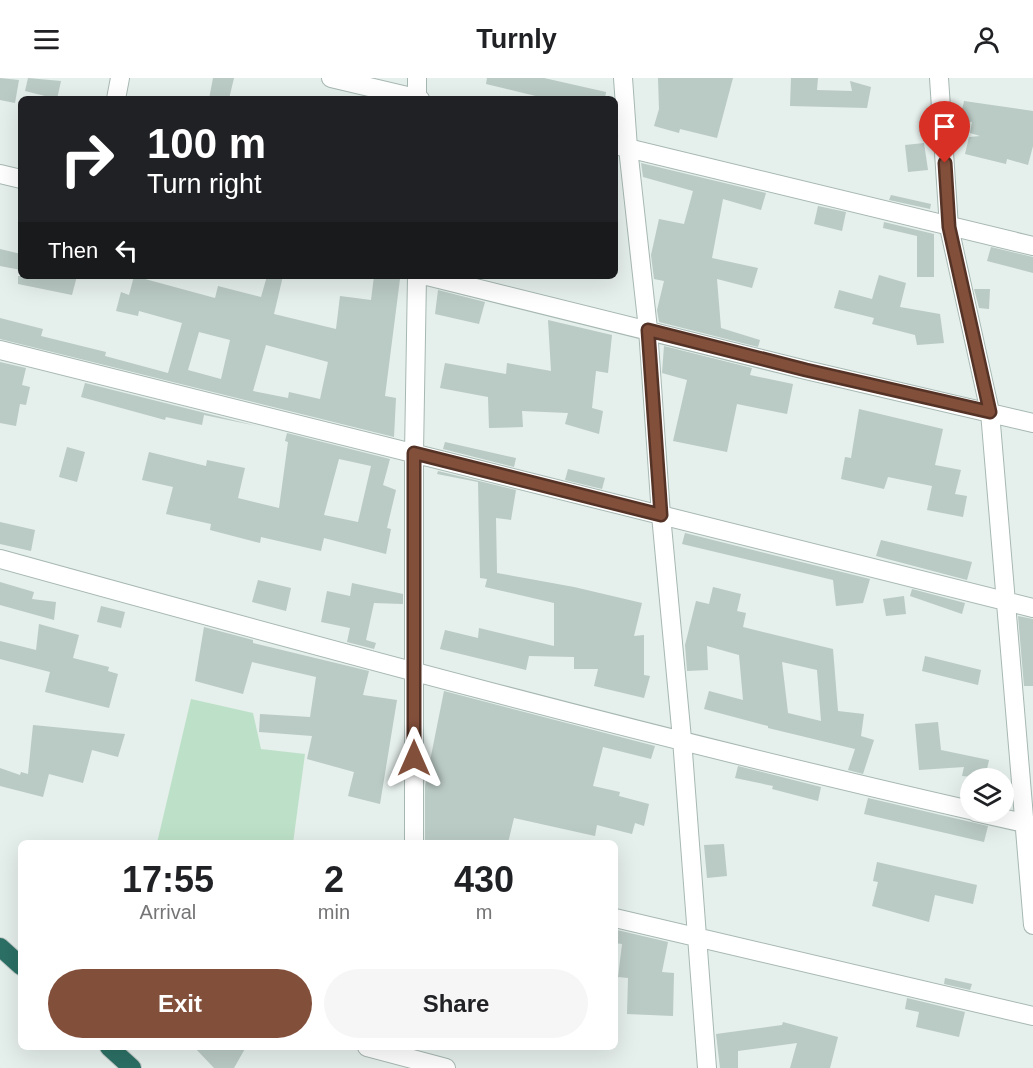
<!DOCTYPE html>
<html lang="en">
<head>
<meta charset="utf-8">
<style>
  :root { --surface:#fff; --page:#f6f6f6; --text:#202124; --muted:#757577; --accent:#824f3b }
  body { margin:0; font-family:Helvetica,sans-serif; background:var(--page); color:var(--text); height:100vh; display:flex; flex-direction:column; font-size:22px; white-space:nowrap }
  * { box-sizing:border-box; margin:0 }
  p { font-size:20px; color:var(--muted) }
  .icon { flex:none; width:33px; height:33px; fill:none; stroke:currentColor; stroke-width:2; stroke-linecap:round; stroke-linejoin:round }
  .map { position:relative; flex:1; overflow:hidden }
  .drawer { position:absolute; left:18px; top:762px; width:600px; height:210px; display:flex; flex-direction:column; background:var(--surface); border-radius:9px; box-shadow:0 6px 24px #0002 }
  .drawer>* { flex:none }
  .guide { position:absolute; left:18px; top:18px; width:600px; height:183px; border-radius:9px; box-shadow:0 6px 24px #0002; background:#202124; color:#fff; overflow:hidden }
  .buttons { position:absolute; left:960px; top:690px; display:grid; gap:12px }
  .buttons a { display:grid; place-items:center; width:54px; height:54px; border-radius:50%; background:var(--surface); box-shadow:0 6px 24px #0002; font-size:30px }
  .pin { position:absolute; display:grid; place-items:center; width:51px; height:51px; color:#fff; margin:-62px -26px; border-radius:50% 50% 50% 0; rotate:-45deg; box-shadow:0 0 6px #0007 }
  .pin .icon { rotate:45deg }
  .me { position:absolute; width:66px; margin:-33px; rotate:0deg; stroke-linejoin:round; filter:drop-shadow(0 0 4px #0008) }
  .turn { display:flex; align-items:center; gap:21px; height:126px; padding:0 30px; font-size:27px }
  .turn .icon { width:78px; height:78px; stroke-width:2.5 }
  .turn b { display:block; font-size:42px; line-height:51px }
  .then { display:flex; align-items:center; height:57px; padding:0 30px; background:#0003; gap:12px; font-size:22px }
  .eta { display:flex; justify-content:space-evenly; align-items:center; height:102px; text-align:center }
  .eta b { font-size:36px; font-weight:600; line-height:42px }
  .action { display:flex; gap:12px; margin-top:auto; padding:12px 30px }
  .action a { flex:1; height:69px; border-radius:36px; background:var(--accent); color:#fff; font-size:24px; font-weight:600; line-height:69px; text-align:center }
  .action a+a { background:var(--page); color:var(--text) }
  header { display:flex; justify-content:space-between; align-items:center; height:78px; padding:0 30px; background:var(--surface); font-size:27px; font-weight:600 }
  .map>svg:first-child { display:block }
  .green { fill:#bde1c8 }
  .building { fill:#bacac4; fill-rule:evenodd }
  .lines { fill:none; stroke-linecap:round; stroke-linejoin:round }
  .minor-casing { stroke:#a7b8b3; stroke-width:20 }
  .highway-casing { stroke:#c1cac8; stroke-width:20 }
  .minor { stroke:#fff; stroke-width:18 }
  .highway { stroke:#2c7065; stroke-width:18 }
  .route-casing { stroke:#543326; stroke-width:15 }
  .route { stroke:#824f3b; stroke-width:10 }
</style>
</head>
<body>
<header><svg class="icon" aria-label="menu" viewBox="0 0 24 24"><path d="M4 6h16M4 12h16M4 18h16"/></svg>Turnly<svg class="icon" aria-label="person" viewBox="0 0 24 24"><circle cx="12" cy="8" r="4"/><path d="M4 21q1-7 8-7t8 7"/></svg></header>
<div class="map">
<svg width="1033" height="990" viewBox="0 0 1033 990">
  <rect width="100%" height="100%" fill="#e5efeb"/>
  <!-- green -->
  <path class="green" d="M191 621 253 635 261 671 305 676 293 765H157Z"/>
  <!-- building -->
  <path class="building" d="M0 0 19 2 15 25 0 22Z
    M28 0 61 3 57 21 25 13Z
    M213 0H234L229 21H209Z
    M487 0H544L606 14 605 21H548L486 6Z
    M658 0H733L717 60 680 51 679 55 654 48 659 31Z
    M791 0H818L817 12 852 13 850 3 871 9 867 30 790 28Z
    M964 23 1033 33V68L1028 87 1007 81 1006 86 965 76 969 59 980 58 970 55 972 44 960 42Z
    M924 65 928 92 908 94 905 67Z
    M641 85 766 115 761 132 723 121 712 180 758 190 752 210 717 201 721 250 760 262 758 269 659 244 657 232 664 203 654 201 651 177 659 141 684 146 693 113 643 99Z
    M891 117 931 126 930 131 889 122Z
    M818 128 846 134 842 153 814 146Z
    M884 144 934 156V199H917V158L883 150Z
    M991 169 1033 179V195L987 183Z
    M0 171 21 176V192L0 188Z
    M879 197 906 205 900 229 940 236 944 265 917 267 915 257 872 246 874 240 834 230 839 212 872 221Z
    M18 198H77L72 217 18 206Z
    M134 198 215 220 218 208 261 219 267 198H283L274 236 336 251 340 218 371 222 374 198 400 201 385 318 396 320 394 359 0 261V240L43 251 41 258 106 274 105 278 168 295 182 245 139 233 138 238 116 233 121 214 129 217ZM199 254 230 262 221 301 188 292ZM266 267 328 284 320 321 289 314 288 320 253 313Z
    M974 211H990L989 231 979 230Z
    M438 212 485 224 479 246 435 236Z
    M548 242 612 257 608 295 596 293 592 330 603 333 599 356 565 346 568 335 522 333 523 349 489 350 488 319 440 310 445 285 506 296 507 285 551 293Z
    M664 268 752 290 750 297 793 306 787 336 737 326 727 374 673 363 687 302 662 295Z
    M0 284 26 290 22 307 30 309 26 327 20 326 16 348 0 345Z
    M85 305 257 348 204 337 202 347 166 339 165 342 81 319Z
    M859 331 943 351 935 387 961 392 955 416 967 418 963 439 927 432 932 408 888 399 884 411 841 401 845 379 851 380Z
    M287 355 390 381 383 407 396 412 387 450 391 451 386 476 324 460 321 473 261 459 260 465 210 452 211 446 166 436 173 409 142 402 149 374 206 388 207 382 245 390 238 420 279 430 288 364 285 363ZM339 381 371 388 358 444 324 437Z
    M445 364 516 380 514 389 443 371Z
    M67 369 85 374 77 404 59 399Z
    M568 391 605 400 602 411 565 402Z
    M438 393 516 412 511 442 496 440 497 495 574 509 642 525 634 558 644 557V597L650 598 644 620 594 608 598 591H574V579L529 578 526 592 440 571 445 552 478 560 479 550 554 568V525L485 509 487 501 480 500 478 404 437 396Z
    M0 444 35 452 31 473 0 466Z
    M685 455 870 501 863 525 836 528 833 502 682 466Z
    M881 462 972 484 967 502 876 478Z
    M258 502 291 510 286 533 252 524Z
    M0 504 34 514 32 521 56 524 54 542 0 527Z
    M352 505 403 516V526L374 525 366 562 376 565 374 571 347 564 350 550 321 544 327 513 350 518Z
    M713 509 741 516 737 533 746 535 743 549 833 571 838 633 864 636 861 658 874 662 863 696 848 692 855 671 768 650V648L704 631 709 613 743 622 739 577 707 568 708 592 687 593 685 567 696 523 709 526ZM782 584 817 592 821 643 788 635Z
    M912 511 965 525 962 536 910 518Z
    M904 518 906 536 886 538 883 521Z
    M101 528 125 534 121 550 97 544Z
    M1018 538 1033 541V608H1024Z
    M39 546 79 557 73 580 109 589 108 593 118 596 109 630 45 614 50 594 0 581V563L36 572Z
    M204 549 253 562V565L369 593 363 617 397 622 380 726 348 718 354 694 307 681 312 658 259 654 260 636 310 639 316 599 252 584 243 616 195 603Z
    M925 578 981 592 978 607 922 593Z
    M444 613 655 668 651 681 603 669 593 708 620 714 619 718 649 726 644 748 635 745 632 756 597 747 595 758 514 740 508 765H425V708Z
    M938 644 941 672 989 682 985 700 962 698 964 689 919 692 915 646Z
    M33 647 125 656 118 679 92 672 83 705 49 696 43 719 0 708V690L20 697 21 694 28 696Z
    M738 688 821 709 818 723 772 711 773 708 735 700Z
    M868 720 988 748 984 764 864 736Z
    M724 766 727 798 707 800 704 767Z
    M877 784 977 807 973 826 935 817 929 844 872 828 878 804 873 803Z
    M617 852 668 864 662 894 674 895 673 938 627 936 628 900 618 899 622 866 615 865Z
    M945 900 972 906 970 912 944 906Z
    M907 920 965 934 959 959 916 949 919 934 905 931Z
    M783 944 838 959 830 990H790L797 965 738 973V990H720L716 956 782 947Z
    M194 969H246L234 990H214Z"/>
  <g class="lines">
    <defs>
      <path id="minor" d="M331 0 420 21
        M623 0 628 70 648 251 661 437 682 661 707 990
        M939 0 949 149 990 334 1033 847
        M116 21 120 0
        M417 21V0
        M615 67 1033 168
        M0 96 21 101
        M427 198 806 292 1033 345
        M0 272 1033 530
        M0 481C322 570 645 658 970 732
        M975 734 1033 747
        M414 765V375L417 198
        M615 840 1033 938
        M367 969 446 990"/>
      <path id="highway" d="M0 869 21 888
        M109 969 132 990"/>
    </defs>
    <!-- minor casing -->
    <use href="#minor" class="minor-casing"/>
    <!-- highway casing -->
    <use href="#highway" class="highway-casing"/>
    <!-- minor -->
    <use href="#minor" class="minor"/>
    <!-- highway -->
    <use href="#highway" class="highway"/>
  </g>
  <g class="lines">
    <defs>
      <path id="route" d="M414 680V375L661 437 648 252 806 292 990 334 949 149 945 85"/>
    </defs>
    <!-- route casing -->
    <use href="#route" class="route-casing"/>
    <!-- route -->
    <use href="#route" class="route"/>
  </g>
</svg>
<div class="buttons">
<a><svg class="icon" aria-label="layers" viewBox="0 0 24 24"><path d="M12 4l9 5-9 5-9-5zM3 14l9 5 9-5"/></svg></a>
</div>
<div class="pin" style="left:945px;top:85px;background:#d93025"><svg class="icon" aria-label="arrive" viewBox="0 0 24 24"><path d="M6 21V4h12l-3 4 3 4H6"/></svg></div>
<svg class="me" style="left:414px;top:680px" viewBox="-20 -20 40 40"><path d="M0-17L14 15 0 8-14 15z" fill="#824f3b" stroke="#fff" stroke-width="4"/></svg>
<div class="guide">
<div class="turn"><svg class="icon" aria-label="right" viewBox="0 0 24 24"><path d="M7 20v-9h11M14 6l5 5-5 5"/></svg><div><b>100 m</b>Turn right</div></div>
<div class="then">Then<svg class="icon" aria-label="left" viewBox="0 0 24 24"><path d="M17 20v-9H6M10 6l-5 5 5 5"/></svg></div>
</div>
<section class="drawer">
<div class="eta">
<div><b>17:55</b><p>Arrival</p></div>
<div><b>2</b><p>min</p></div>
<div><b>430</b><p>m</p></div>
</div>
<div class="action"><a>Exit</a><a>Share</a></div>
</section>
</div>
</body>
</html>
